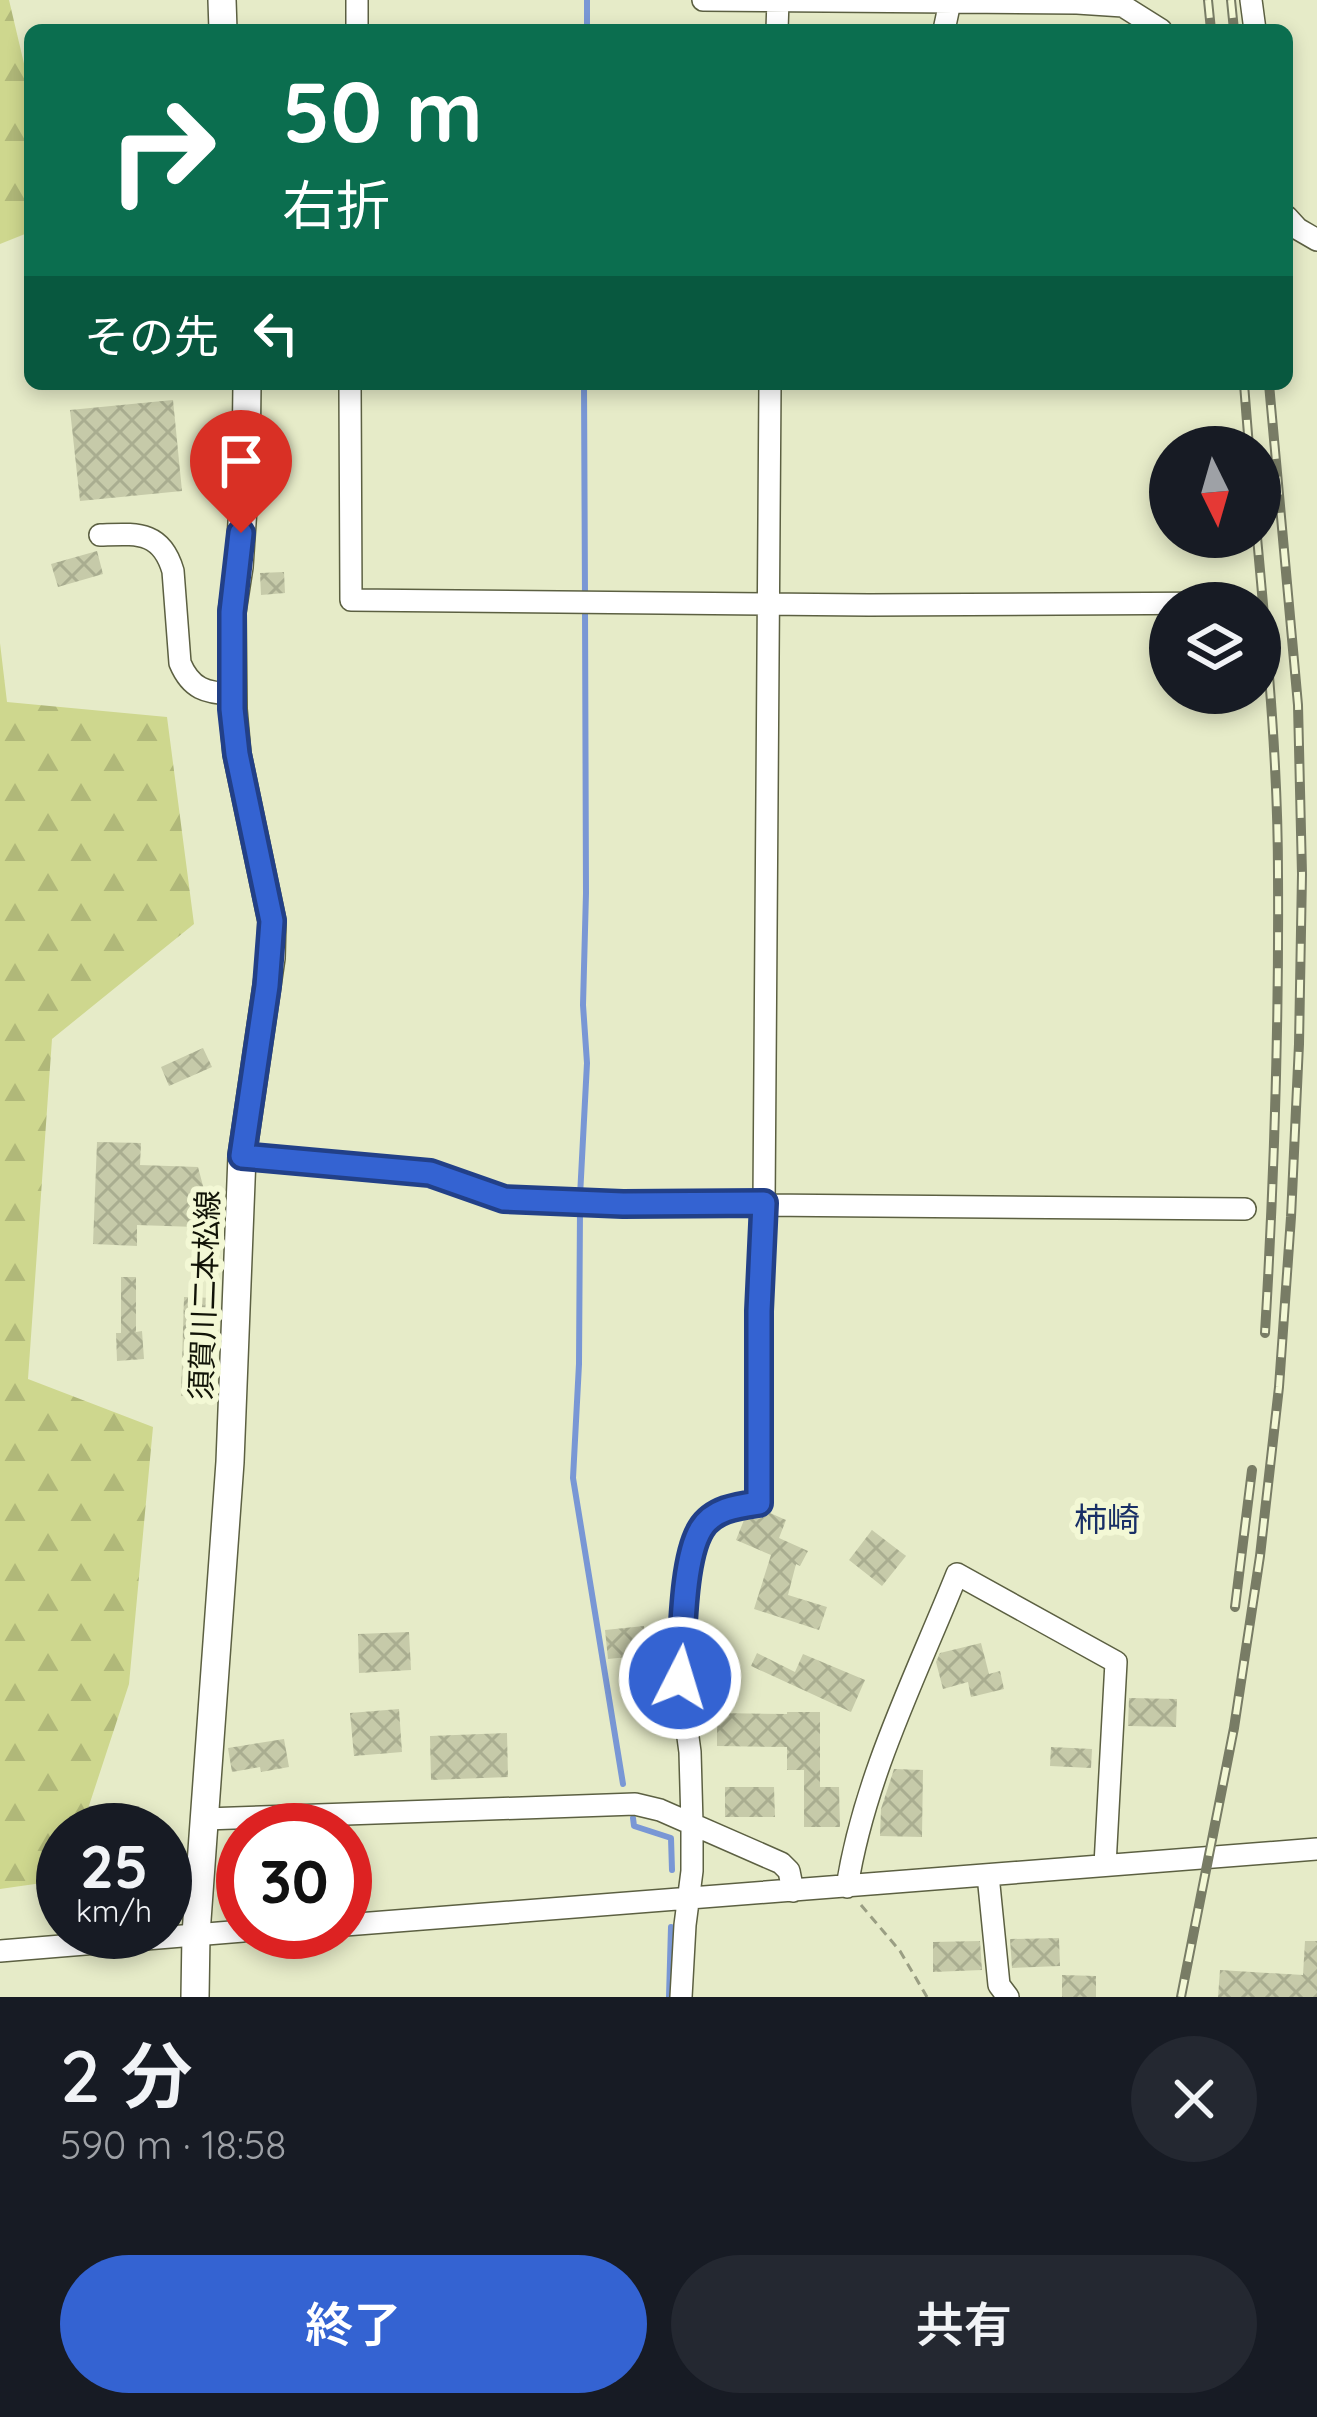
<!DOCTYPE html>
<html lang="ja">
<head>
<meta charset="utf-8">
<style>
  :root { --surface:#171b24; --page:#242831; --text:#f1f3f6; --muted:#9ea1a6; --accent:#3463d2 }
  body { margin:0; font-family:Quicksand,"Noto Sans JP",sans-serif; background:var(--page); color:var(--text); height:100vh; display:flex; flex-direction:column; font-size:45px; white-space:nowrap }
  * { box-sizing:border-box; margin:0 }
  p { font-size:39px; color:var(--muted) }
  .icon { flex:none; width:66px; height:66px; fill:none; stroke:currentColor; stroke-width:2; stroke-linecap:round; stroke-linejoin:round }
  .map { position:relative; height:1997px; overflow:hidden }
  .details { display:flex; flex-direction:column; background:var(--surface); flex:1 }
  .details>* { flex:none }
  .guide { position:absolute; left:24px; top:24px; width:1269px; height:366px; border-radius:18px; box-shadow:0 6px 18px #0003; background:#0b6e4f; color:#fff; overflow:hidden }
  .needle { width:78px; rotate:175deg }
  .buttons { position:absolute; left:1149px; top:426px; display:grid; gap:24px }
  .buttons a { display:grid; place-items:center; width:132px; height:132px; border-radius:50%; background:var(--surface); box-shadow:0 6px 18px #0003; font-size:60px }
  .speed { position:absolute; left:36px; top:1803px; display:flex; gap:24px; font-size:60px; font-weight:700; text-align:center }
  .speed>* { display:grid; place-content:center; width:156px; height:156px; border-radius:50%; background:var(--surface); box-shadow:0 6px 18px #0003; line-height:1 }
  .speed small { font-size:30px; font-weight:400 }
  .speed .limit { border:18px solid #d22; background:#fff; color:#111 }
  .pin { position:absolute; display:grid; place-items:center; width:102px; height:102px; color:#fff; margin:-123px -51px; border-radius:50% 50% 50% 0; rotate:-45deg; box-shadow:0 0 12px #0007 }
  .pin .icon { rotate:45deg }
  .me { position:absolute; width:132px; margin:-66px; rotate:5deg; stroke-linejoin:round; filter:drop-shadow(0 0 9px #0008) }
  .turn { display:flex; align-items:center; gap:42px; height:252px; padding:0 60px; font-size:54px }
  .turn .icon { width:156px; height:156px; stroke-width:2.5 }
  .turn b { display:block; font-size:84px; line-height:102px }
  .then { display:flex; align-items:center; height:114px; padding:0 60px; background:#0003; gap:24px; font-size:45px }
  .round { display:grid; place-items:center; flex:none; width:126px; height:126px; border-radius:63px; background:var(--page) }
  .overview { display:flex; align-items:center; justify-content:space-between; height:204px; padding:0 60px }
  h1 { font-size:72px; font-weight:600; line-height:90px }
  .cta { display:flex; gap:24px; margin-top:auto; padding:24px 60px }
  .cta a { flex:1; height:138px; border-radius:72px; background:var(--accent); color:#fff; font-size:48px; font-weight:600; line-height:138px; text-align:center }
  .cta a+a { background:var(--page); color:var(--text) }
  .map>svg:first-child { display:block }
  .forest { fill:url(#forest-firs) }
  .lines { fill:none; stroke-linecap:round; stroke-linejoin:round }
  .stream { stroke:#7997d5; stroke-width:6 }
  .building { fill:url(#building-cross-hatch) }
  .minor-casing { stroke:#5c6042; stroke-width:24 }
  .major-casing { stroke:#5c6042; stroke-width:30 }
  .path { stroke:#9a9e83; stroke-width:3; stroke-dasharray:9 6; stroke-linecap:butt }
  .minor { stroke:#fff; stroke-width:21 }
  .major { stroke:#fff; stroke-width:27 }
  .rail-casing { stroke:#787c65; stroke-width:10 }
  .rail { stroke:#f3f8d5; stroke-width:6; stroke-dasharray:18; stroke-linecap:butt }
  .route-casing { stroke:#224088; stroke-width:30 }
  .route { stroke:#3463d2; stroke-width:21 }
  .labels { text-anchor:middle; dominant-baseline:central; stroke-width:12; stroke-linejoin:round; paint-order:stroke }
  .street-label { font-size:30px; fill:#111307; stroke:#f3f8d5 }
  .neighbourhood-label { font-size:33px; fill:#182f66; stroke:#f3f8d5 }
</style>
</head>
<body>
<div class="map">
<svg width="1317" height="1997" viewBox="0 0 1317 1997">
  <defs>
    <pattern id="forest-firs" width="22" height="20" patternUnits="userSpaceOnUse" patternTransform="scale(3)"><rect width="22" height="20" fill="#ced78e"/><path d="M5 1l3.5 6h-7zM16 11l3.5 6h-7z" fill="#b0b879"/></pattern>
    <pattern id="building-cross-hatch" width="8" height="8" patternUnits="userSpaceOnUse" patternTransform="scale(3)"><rect width="8" height="8" fill="#c6caa9"/><path d="M0 0l8 8M0 8l8-8" fill="none" stroke="#a9ad90"/></pattern>
  </defs>
  <rect width="100%" height="100%" fill="#e6ebc8"/>
  <!-- forest -->
  <path class="forest" d="M0 0H9L30 89V232L0 244Z
    M0 643 7 702 167 717 194 924 52 1039 28 1379 153 1427 129 1684 81 1830H63V1880L0 1889Z"/>
  <g class="lines">
    <!-- stream -->
    <path class="stream" d="M587 0V30
      M584 384 585 597
      M580 1196 587 1063 583 1005 586 893 585 610
      M580 1210 579 1364 573 1478 623 1784
      M633 1818 634 1826 671 1838 672 1870
      M669 1997 671 1927"/>
  </g>
  <!-- building -->
  <path class="building" d="M173 400 182 491 80 501 70 410Z
    M97 551 103 574 58 587 51 564Z
    M284 572 285 593 261 595 260 573Z
    M203 1048 212 1067 169 1086 161 1067Z
    M97 1142 141 1143 140 1165 198 1167 207 1201 196 1227 137 1225V1246L93 1244Z
    M121 1277H136V1332L142 1331 144 1359 117 1361 116 1333H121Z
    M184 1297 216 1298 213 1397 181 1396Z
    M770 1513 786 1520 779 1538 808 1551 800 1566 796 1564 788 1595 827 1607 819 1630 754 1609 771 1555 736 1540 744 1520 762 1518Z
    M872 1530 906 1556 882 1586 849 1560Z
    M644 1626 647 1655 608 1659 605 1630Z
    M409 1632 411 1670 359 1673 358 1634Z
    M981 1643 989 1674 1000 1671 1004 1689 971 1697 968 1682 943 1689 936 1662 940 1653Z
    M757 1653 795 1672 803 1654 865 1680 851 1712 751 1666Z
    M1129 1698 1177 1699 1176 1727 1128 1726Z
    M399 1709 402 1752 354 1756 350 1713Z
    M787 1712H820V1787H839L840 1827H804V1770H787V1747L717 1746V1713L787 1714Z
    M507 1733 508 1777 431 1780 430 1736Z
    M284 1739 289 1767 261 1772 260 1767 232 1772 228 1748Z
    M1051 1747 1092 1749 1091 1768 1050 1766Z
    M894 1769 923 1770 922 1837 880 1836 881 1809Z
    M725 1787H774L775 1817H725Z
    M1059 1938 1060 1966 1012 1968 1010 1939Z
    M980 1941 982 1970 933 1972V1942Z
    M1305 1941H1317V1997H1218L1220 1970 1303 1975Z
    M1062 1975 1096 1976V1997H1062Z"/>
  <g class="lines">
    <defs>
      <path id="minor" d="M703 0 1077 3 1123 6 1161 30
        M1251 0 1255 30
        M357 30V0
        M777 30 778 0
        M944 30 950 2
        M1287 217 1298 229 1317 240
        M350 384 351 600 869 605 1235 603
        M100 535C136 534 161 530 173 571L180 663C191 689 206 693 232 694
        M242 1156 430 1173 504 1199 623 1204 1245 1209
        M205 1819 635 1804 660 1810 781 1863 789 1871 793 1891
        M988 1875 999 1985 1008 1997
        M847 1887C864 1778 916 1676 957 1574L1116 1662 1105 1865
        M345 1925 1317 1849
        M0 1951 243 1931
        M681 1997 685 1925 692 1871V1823L690 1752 680 1678 691 1556 702 1526 728 1507 759 1503V1311L764 1203 770 384"/>
      <path id="major" d="M222 0 223 30
        M195 1997 196 1934 230 1462 242 1156 271 958 272 921 237 754 233 709 232 612 239 567 246 464 247 384"/>
    </defs>
    <!-- minor casing -->
    <use href="#minor" class="minor-casing"/>
    <!-- major casing -->
    <use href="#major" class="major-casing"/>
    <!-- path -->
    <path class="path" d="M861 1905 900 1951 927 1997"/>
    <!-- minor -->
    <use href="#minor" class="minor"/>
    <!-- major -->
    <use href="#major" class="major"/>
    <defs>
      <path id="rail" d="M1208 0 1211 30
        M1231 0 1234 30
        M1244 384 1249 447
        M1257 537C1267 649 1278 762 1278 875 1279 1028 1274 1181 1265 1333
        M1235 1607 1252 1470
        M1181 1997 1234 1728 1260 1556 1279 1387 1291 1217 1299 1044 1302 874 1298 705 1269 384"/>
    </defs>
    <!-- rail casing -->
    <use href="#rail" class="rail-casing"/>
    <!-- rail -->
    <use href="#rail" class="rail"/>
  </g>
  <g class="lines">
    <defs>
      <path id="route" d="M241 533 232 612V709L237 754 272 921 267 986 242 1156 430 1173 504 1199 623 1204 764 1203 759 1311V1503C738 1506 713 1509 701 1529 682 1560 683 1640 680 1678"/>
    </defs>
    <!-- route casing -->
    <use href="#route" class="route-casing"/>
    <!-- route -->
    <use href="#route" class="route"/>
  </g>
  <g class="labels">
    <!-- street labels -->
    <g class="street-label">
      <text transform="translate(204 1295) rotate(-88)">須賀川二本松線</text>
    </g>
    <!-- neighbourhood labels -->
    <g class="neighbourhood-label">
      <text x="1107" y="1518">柿崎</text>
    </g>
  </g>
</svg>
<div class="buttons">
<a><svg class="needle" viewBox="-14 -14 28 28"><path d="M0-13l5 13h-10z" fill="#e53935"/><path d="M0 13l5-13h-10z" fill="#9ea1a6"/></svg></a>
<a><svg class="icon" aria-label="layers" viewBox="0 0 24 24"><path d="M12 4l9 5-9 5-9-5zM3 14l9 5 9-5"/></svg></a>
</div>
<div class="speed"><div>25<small>km/h</small></div><div class="limit">30</div></div>
<div class="pin" style="left:241px;top:533px;background:#d93025"><svg class="icon" aria-label="arrive" viewBox="0 0 24 24"><path d="M6 21V4h12l-3 4 3 4H6"/></svg></div>
<svg class="me" style="left:680px;top:1678px" viewBox="-20 -20 40 40"><circle r="17" fill="#3463d2" stroke="#fff" stroke-width="3"/><path d="M0-11L8 9 0 5-8 9z" fill="#fff"/></svg>
<div class="guide">
<div class="turn"><svg class="icon" aria-label="right" viewBox="0 0 24 24"><path d="M7 20v-9h11M14 6l5 5-5 5"/></svg><div><b>50 m</b>右折</div></div>
<div class="then">その先<svg class="icon" aria-label="left" viewBox="0 0 24 24"><path d="M17 20v-9H6M10 6l-5 5 5 5"/></svg></div>
</div>
</div>
<section class="details">
<div class="overview"><div><h1>2 分</h1><p>590 m · 18:58</p></div><a class="round"><svg class="icon" aria-label="close" viewBox="0 0 24 24"><path d="M6 6l12 12M18 6L6 18"/></svg></a></div>
<div class="cta"><a>終了</a><a>共有</a></div>
</section>
</body>
</html>
